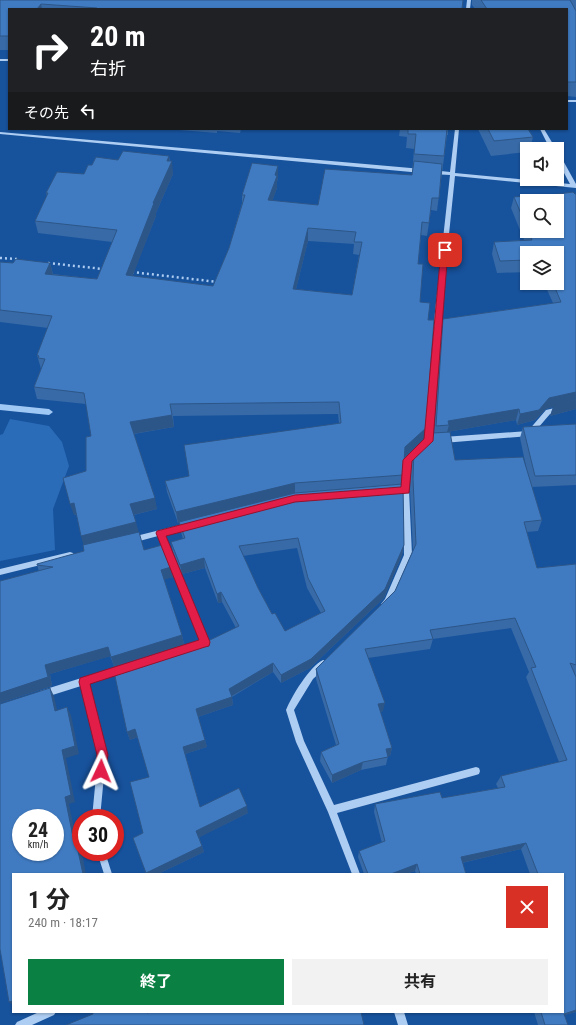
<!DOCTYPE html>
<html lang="ja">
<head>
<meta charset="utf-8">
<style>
  :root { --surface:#fff; --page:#f2f2f2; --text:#222; --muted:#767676; --accent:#0b8043 }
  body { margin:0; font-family:"Roboto Condensed","Noto Sans JP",sans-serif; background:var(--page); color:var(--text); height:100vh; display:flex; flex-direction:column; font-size:15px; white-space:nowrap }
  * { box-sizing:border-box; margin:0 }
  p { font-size:13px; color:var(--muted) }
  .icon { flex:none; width:22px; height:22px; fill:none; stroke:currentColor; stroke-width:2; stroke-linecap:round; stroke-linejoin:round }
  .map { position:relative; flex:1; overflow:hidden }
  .details { position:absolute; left:12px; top:873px; width:552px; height:140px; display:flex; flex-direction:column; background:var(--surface); border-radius:0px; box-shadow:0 1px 3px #0004 }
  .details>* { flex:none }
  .guide { position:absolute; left:8px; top:8px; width:560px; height:122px; border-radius:0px; box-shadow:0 1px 3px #0004; background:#202124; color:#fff; overflow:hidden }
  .controls { position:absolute; left:520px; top:142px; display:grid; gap:8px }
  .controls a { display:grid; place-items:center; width:44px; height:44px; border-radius:0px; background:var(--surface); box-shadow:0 1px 3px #0004; font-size:20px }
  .speed { position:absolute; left:12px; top:809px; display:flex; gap:8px; font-size:20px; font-weight:700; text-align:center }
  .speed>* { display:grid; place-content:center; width:52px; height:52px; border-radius:50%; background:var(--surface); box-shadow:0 1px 3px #0004; line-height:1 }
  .speed small { font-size:10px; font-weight:400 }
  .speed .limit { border:6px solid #d22; background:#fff; color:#111 }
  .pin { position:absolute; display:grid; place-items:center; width:34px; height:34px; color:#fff; margin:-17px; border-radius:8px; box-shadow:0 2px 6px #0006 }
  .me { position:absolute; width:44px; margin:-22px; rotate:2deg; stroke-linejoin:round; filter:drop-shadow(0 0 3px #0008) }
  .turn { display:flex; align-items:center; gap:14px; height:84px; padding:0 16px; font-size:18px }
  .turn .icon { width:52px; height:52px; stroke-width:2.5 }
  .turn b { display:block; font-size:28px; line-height:34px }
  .then { display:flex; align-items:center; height:38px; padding:0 16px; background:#0003; gap:8px; font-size:15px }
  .round { display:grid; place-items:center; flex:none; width:42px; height:42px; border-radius:0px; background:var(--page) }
  .summary { display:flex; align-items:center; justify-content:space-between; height:68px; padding:0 16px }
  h1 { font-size:24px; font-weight:700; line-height:30px }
  .primary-button { display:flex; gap:8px; margin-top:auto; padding:8px 16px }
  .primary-button a { flex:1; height:46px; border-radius:0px; background:var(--accent); color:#fff; font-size:16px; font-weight:700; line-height:46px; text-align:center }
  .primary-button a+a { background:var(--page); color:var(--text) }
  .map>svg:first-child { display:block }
  .green { fill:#2b6cb9 }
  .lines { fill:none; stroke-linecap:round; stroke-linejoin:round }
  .stream { fill:#a0c8f5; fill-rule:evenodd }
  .path { stroke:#aecdf2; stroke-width:2.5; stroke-dasharray:2 3; stroke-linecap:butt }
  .minor { fill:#aecdf2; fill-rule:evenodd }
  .wall { fill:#376aa7; fill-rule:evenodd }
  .shaded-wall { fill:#2d5688 }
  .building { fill:#407bc2; stroke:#2d5688; fill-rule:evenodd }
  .route { fill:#e11d48; stroke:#92132f }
</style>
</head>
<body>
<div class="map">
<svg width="576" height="1025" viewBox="0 0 576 1025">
  <rect width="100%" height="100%" fill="#17529c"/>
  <!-- green -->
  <path class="green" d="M10 419 49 426 62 442 69 466 53 509 55 550 0 561V435L3 434Z"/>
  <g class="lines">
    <!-- stream -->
    <path class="stream" d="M0 404 49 409 53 412 49 415 0 410Z"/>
    <!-- path -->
    <path class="path" d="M0 258 17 259
      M48 263 103 269
      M132 272 218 282"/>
    <!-- minor -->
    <path class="minor" d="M467 0H471L470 9H466Z
      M0 59H9V61H0Z
      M567 100H576V102H567Z
      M455 129H459L455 173 570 184 557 160V153L560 155 576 184V188L455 176 441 312 431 441 410 461 409 490 412 555 391 603 385 607 382 606 381 604 385 599 404 555 403 490 404 460 425 440 435 312 450 175 432 174 429 172 432 170 450 172Z
      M540 129H544L556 149H550Z
      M0 132 422 169 425 171 422 173 0 134Z
      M576 403V407L550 414 532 435 530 436 443 443 440 440 443 437 528 431 546 410Z
      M188 523 191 524 192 526 191 528 164 535 209 642 208 644 179 654 176 653 175 651 176 649 200 640 158 536 132 543 129 542 128 540 129 538 132 537Z
      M70 552 73 553 74 555 73 557 0 575V569Z
      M323 660 326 661 327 664 326 667 313 679 294 710 304 741 334 805 476 767 479 768 480 771 479 774 476 775 337 813 360 874H352L328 812 296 742 286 710C292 696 309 667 323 660Z
      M123 665 126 666 127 669 126 672 88 683 106 755 100 818H92L98 755 81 686 43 698 40 697 39 694 40 691 43 690Z
      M97 852H105L112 874H104Z
      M39 1012H56L54 1015 32 1025H15L17 1022Z
      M394 1012H404L408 1025H398Z"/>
  </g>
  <!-- wall -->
  <path class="wall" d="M0 0 462 9H9V50H0Z
    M472 0H576V97L567 96V9H475L472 5Z
    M167 129H241L240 133 217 131V133Z
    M400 129H448V135H447L437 211 431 210 427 236 421 235 418 264 420 302 428 320 426 428 424 439 404 458 403 475 402 484 404 545 402 555 384 598 310 668 281 683 273 672 232 697 233 705 198 717 205 740 207 747 185 754 200 807 248 813 199 837 204 852 158 874H147L133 838 143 833 149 777 138 737 130 740 127 732 187 651 236 628 222 602 218 603 205 568 182 574 173 552 171 542 183 539 181 532 179 523H178L167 492 165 481 189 476 339 423 338 414 173 416 174 427 134 434 157 509 134 515 138 532 144 550 171 567 173 577 164 579 182 635 184 644 114 666 110 656 50 674 52 686 0 703 39 571 37 565 84 551V545L77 515H74L86 471 91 436 86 404 37 399 34 387 41 369 37 355 48 328 0 322V262L13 263H50L53 274 97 279 112 242 38 233 35 221 47 196 46 193 84 174 92 165 118 160 169 156 170 161 173 174 156 213V216L132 276 213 286 229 248 242 203V195L278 178 277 182V188L272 201 318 205 412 175 414 149 406 148 407 137 399 136ZM308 241 354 244 353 254 359 255 352 295 296 289ZM297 548 307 588 321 613 285 631 272 614 258 588 243 556Z
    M478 129H528L533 137 530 149H527V152L491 156Z
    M576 194V409L550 416 553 407 546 409 535 420 517 425 516 420 447 432 455 460 527 471 520 438 523 427 576 424V485L532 487 542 520 538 531 527 532 537 568 576 564V1012L564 1015 568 1025H538L534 1012H563V874H530L521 849 462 863 466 874H416L415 871 405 874H364L358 857 359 851 382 843 374 812 375 804 442 798 498 788 496 784 501 776 559 762 526 677 529 672 511 628 433 639 430 649 368 658 383 711 380 712 392 748 390 756H388L386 765 361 770 332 783 320 761 321 752 336 745 316 679V669L395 591 413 550 410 490 411 462 414 450 434 433 441 330 443 319 553 303 544 283H557V253H527V272L497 273 492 254 494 242 524 240 511 208 514 197H537ZM527 201 557 231H527Z"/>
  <!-- shaded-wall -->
  <path class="shaded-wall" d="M41 4 42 9H37Z
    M169 156 170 165 172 161 173 174 156 213V216L128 288 126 275 153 203Z
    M278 166V178L277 182V188L268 213V200Z
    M308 228V241L293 301V289Z
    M50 263 53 275 45 274Z
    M576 392V409L550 416 553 407 546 409 535 420 517 425 520 414 549 398Z
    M519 409 516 420 447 432 449 425 448 421Z
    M172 415 174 427 132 434 130 422Z
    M426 428 424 439 403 459 405 447Z
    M295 483V495L178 523 176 512Z
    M155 498 157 509 133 515 130 504Z
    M74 503 78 514 74 515 70 504Z
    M136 522 139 533 84 547 81 536Z
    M404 545 402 555 384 598 310 668 281 683V675Z
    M204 558 205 568 182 574 180 565Z
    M171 567 173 577 163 580 161 570Z
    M221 592 222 602 218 603 217 594Z
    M182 635 184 644 114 666 111 657Z
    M108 647 111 656 50 674 52 686 0 703V693L45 665Z
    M273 663V672L230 697 229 689Z
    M50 688 54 696 59 719 55 711Z
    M232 697 233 705 198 717 196 709Z
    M385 703 383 711 376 713 378 704Z
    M67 707 71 715 79 754 66 758 75 802 69 804 76 838 80 843 86 874H83L73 837 65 797 62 750Z
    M135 729 138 737 130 740 127 732Z
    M205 740 207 747 185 754 183 747Z
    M392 748 390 756 384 757 386 749Z
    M363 762 361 770 332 783V775Z
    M247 806 248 813 198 838 196 831Z
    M526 843 521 849 457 864 461 857Z
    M202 846 204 852 158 874H147L146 873Z
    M417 864 415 871 405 874H391Z
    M13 1001V1005L9 1002Z
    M576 1010V1012L558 1017 564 1014Z"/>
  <!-- building -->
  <path class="building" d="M0 0H463L462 9H96L97 8 41 4 37 9H9V36H0Z
    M481 0H570L576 11V82H567V9H487Z
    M408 129H447L444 156 414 154 416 134H408Z
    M488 129H528L533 137 494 141Z
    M123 151 169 156 167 161H172L153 203H154L126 275 213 286 229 248 245 195H242L252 163 278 166 275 175 277 176 268 200 318 205 325 169 412 175 414 161 442 164 439 198H432L429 223 422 222 418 264H423L420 302 430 303 428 320H434L426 428 405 447 403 475 295 483 176 512 165 481 189 476 184 445 341 423 339 402 170 404 172 415 130 422 155 498 130 504 136 522 81 536 74 503 70 504 63 478 86 471V437L91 436 84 393 34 387 45 359 38 358 39 356 37 355 52 316 0 310V262L13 263 16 259 50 263 45 274 97 279 117 230 35 221 48 193H46L57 172 84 174 88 165H92L96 157 118 160ZM308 228 356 232 354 242H362L352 295 293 289Z
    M573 192 575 194H576V392L549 398 539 410 520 414 519 409 448 421 449 425 436 426 443 319 561 302 553 283H557V253H527V260L500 261 494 242 532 240 528 231H557V201H527V228L514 197 536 195 537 197Z
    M576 399V400L554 405Z
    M576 424V475L535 476 523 427Z
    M450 432 455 460 523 457 542 520 524 522 537 568 576 564V665L570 663 576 677V1010L564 1014 568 1025H545L541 1012H563V874H538L526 843 461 857 466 874H420L417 864 391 874H368L359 851 385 841 375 804 440 792 442 798 505 787 501 776 567 760 531 668 536 667 515 618 430 630 433 639 365 649 385 703 378 704 392 748 386 749 388 757 363 762 332 775 321 752 339 744 316 669 395 591 416 544 413 479 414 450 433 433Z
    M403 484 404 545 385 589 311 659 281 675 273 663 229 689 232 697 196 709 205 740 183 747 200 807 239 788 247 806 196 831 202 846 146 873 133 838 143 833 130 782 149 777 135 729 127 732 113 667 185 644 187 651 239 626 221 592 217 594 204 558 180 565 171 542 185 538 179 522 295 493ZM298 538 308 578 325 611 285 631 275 613 272 614 258 588 239 546Z
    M139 532 144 550 162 545 171 567 161 570 182 635 111 657 108 647 45 665 48 677 0 693V581L53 567 37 565V564L84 551 83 545Z
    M50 688 55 711 67 707 75 746 62 750 71 795 65 797 73 837H75L83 874H13V1001L9 1002 0 949V704ZM21 818H55V852H21Z
    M93 1012H147V1013L150 1012H361L364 1025H66L93 1014Z"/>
  <!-- route -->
  <path class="route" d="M445 248 448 250 433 441 412 461 409 493 295 502 166 536 210 642 209 646 205 647 90 684 108 755 105 774 101 776 97 774 95 771 97 755 79 682 80 678 199 640 156 533 157 531 295 495 401 487 403 460 424 439 441 250Z"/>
</svg>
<div class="controls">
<a><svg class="icon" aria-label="sound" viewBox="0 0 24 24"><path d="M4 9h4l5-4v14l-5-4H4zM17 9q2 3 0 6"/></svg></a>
<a><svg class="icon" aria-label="search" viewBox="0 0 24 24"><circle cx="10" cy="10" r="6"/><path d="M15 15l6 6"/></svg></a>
<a><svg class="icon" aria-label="layers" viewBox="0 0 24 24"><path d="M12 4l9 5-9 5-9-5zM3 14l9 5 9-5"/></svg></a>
</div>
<div class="speed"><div>24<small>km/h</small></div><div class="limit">30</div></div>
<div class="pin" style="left:445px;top:250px;background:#d93025"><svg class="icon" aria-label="arrive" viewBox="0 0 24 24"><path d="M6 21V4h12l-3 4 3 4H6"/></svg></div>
<svg class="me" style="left:101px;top:771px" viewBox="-20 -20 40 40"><path d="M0-17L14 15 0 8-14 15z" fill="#e11d48" stroke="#fff" stroke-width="4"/></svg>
<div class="guide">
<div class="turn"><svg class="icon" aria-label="right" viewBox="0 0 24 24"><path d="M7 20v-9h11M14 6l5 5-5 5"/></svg><div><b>20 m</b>右折</div></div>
<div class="then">その先<svg class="icon" aria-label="left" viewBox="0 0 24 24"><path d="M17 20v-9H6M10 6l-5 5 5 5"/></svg></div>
</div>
<section class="details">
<div class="summary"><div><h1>1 分</h1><p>240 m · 18:17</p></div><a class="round" style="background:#d93025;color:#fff"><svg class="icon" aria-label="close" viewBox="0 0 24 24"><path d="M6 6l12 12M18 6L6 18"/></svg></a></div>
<div class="primary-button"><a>終了</a><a>共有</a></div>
</section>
</div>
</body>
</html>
